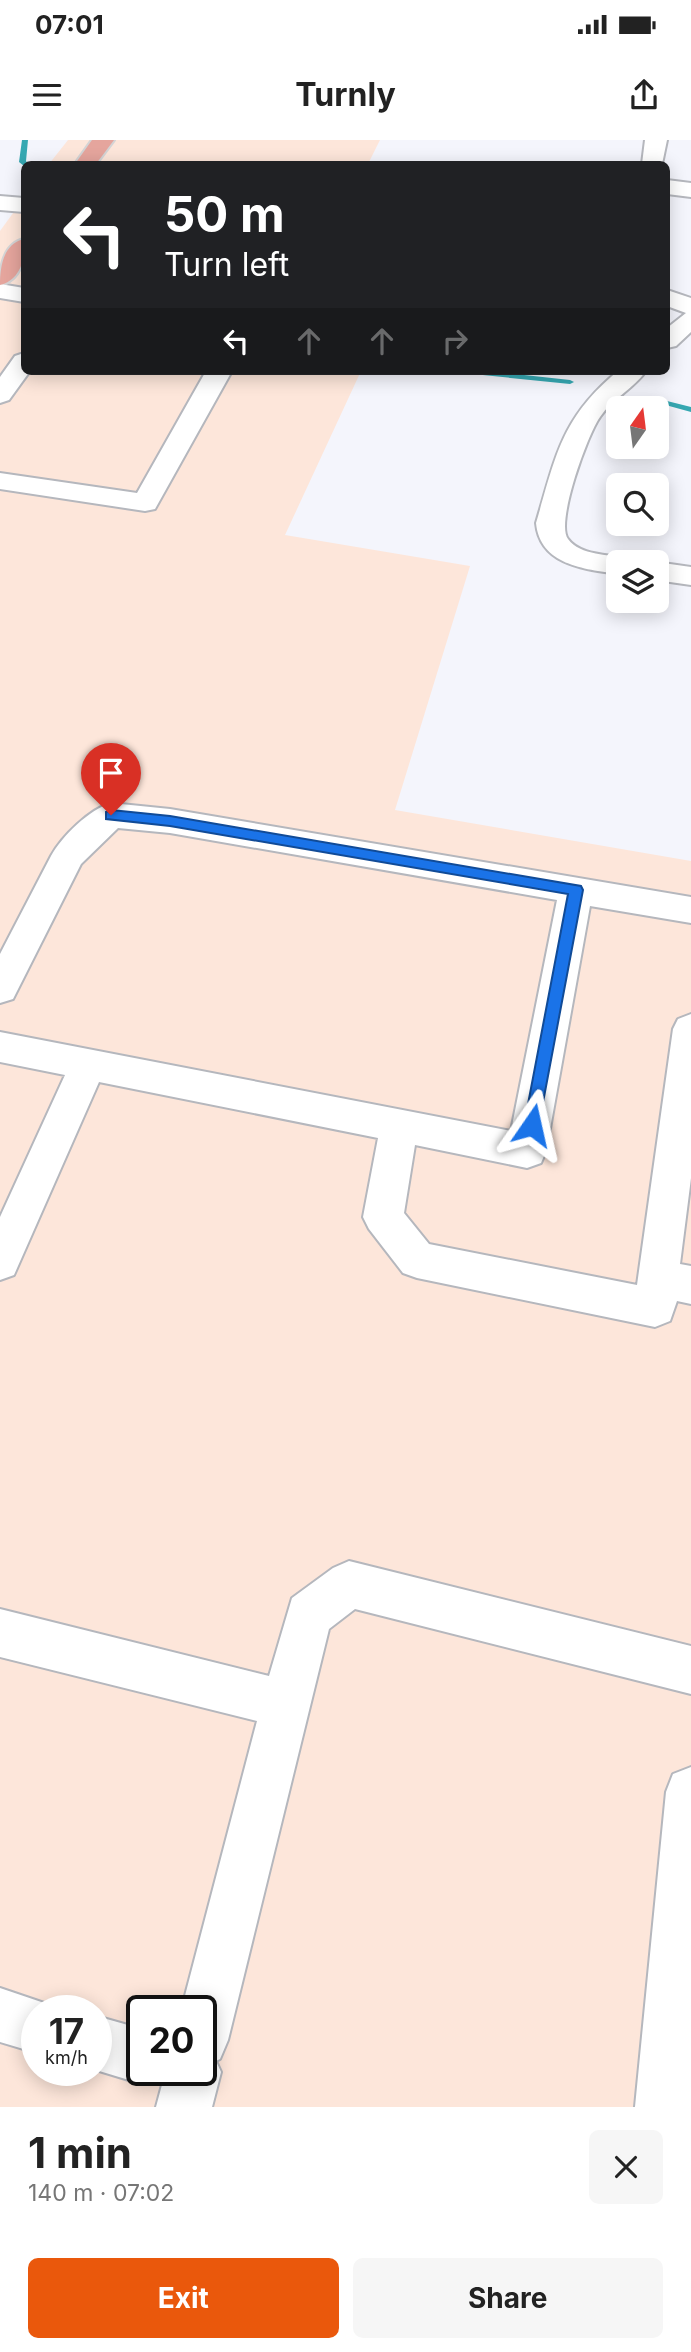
<!DOCTYPE html>
<html lang="en">
<head>
<meta charset="utf-8">
<style>
  :root { --surface:#fff; --page:#f6f6f6; --text:#222; --muted:#767676; --accent:#ea580c }
  body { margin:0; font-family:Inter,sans-serif; background:var(--page); color:var(--text); height:100vh; display:flex; flex-direction:column; font-size:26px; white-space:nowrap }
  * { box-sizing:border-box; margin:0 }
  p { font-size:23px; color:var(--muted) }
  .icon { flex:none; width:38px; height:38px; fill:none; stroke:currentColor; stroke-width:2; stroke-linecap:round; stroke-linejoin:round }
  .map { position:relative; height:1967px; overflow:hidden }
  .details { display:flex; flex-direction:column; background:var(--surface); flex:1 }
  .details>* { flex:none }
  .banner { position:absolute; left:21px; top:21px; width:649px; height:214px; border-radius:10px; box-shadow:0 4px 18px #0003; background:#202124; color:#fff; overflow:hidden }
  .needle { width:46px; rotate:14deg }
  .tools { position:absolute; left:606px; top:256px; display:grid; gap:14px }
  .tools a { display:grid; place-items:center; width:63px; height:63px; border-radius:10px; background:var(--surface); box-shadow:0 4px 18px #0003; font-size:35px }
  .speed { position:absolute; left:21px; top:1855px; display:flex; gap:14px; font-size:35px; font-weight:700; text-align:center }
  .speed>* { display:grid; place-content:center; width:91px; height:91px; border-radius:50%; background:var(--surface); box-shadow:0 4px 18px #0003; line-height:1 }
  .speed small { font-size:18px; font-weight:400 }
  .speed .limit { border:4px solid #111; border-radius:10px; background:#fff; color:#111 }
  .pin { position:absolute; display:grid; place-items:center; width:60px; height:60px; color:#fff; margin:-72px -30px; border-radius:50% 50% 50% 0; rotate:-45deg; box-shadow:0 0 7px #0007 }
  .pin .icon { rotate:45deg }
  .me { position:absolute; width:77px; margin:-38px; rotate:11deg; stroke-linejoin:round; filter:drop-shadow(0 0 5px #0008) }
  .turn { display:flex; align-items:center; gap:24px; height:147px; padding:0 28px; font-size:32px }
  .turn .icon { width:91px; height:91px; stroke-width:2.5 }
  .turn b { display:block; font-size:49px; line-height:60px }
  .lanes { display:flex; align-items:center; height:66px; padding:0 28px; background:#0003; justify-content:center; gap:35px; direction:ltr }
  .lanes .off { opacity:.35 }
  .round { display:grid; place-items:center; flex:none; width:74px; height:74px; border-radius:10px; background:var(--page) }
  .overview { display:flex; align-items:center; justify-content:space-between; height:119px; padding:0 28px }
  h1 { font-size:42px; font-weight:700; line-height:52px }
  .button { display:flex; gap:14px; margin-top:auto; padding:14px 28px }
  .button a { flex:1; height:80px; border-radius:10px; background:var(--accent); color:#fff; font-size:28px; font-weight:700; line-height:80px; text-align:center }
  .button a+a { background:var(--page); color:var(--text) }
  .status { display:flex; justify-content:space-between; align-items:center; height:49px; padding:0 35px; background:var(--surface); direction:ltr }
  .status svg { height:19px; fill:currentColor }
  header { display:flex; justify-content:space-between; align-items:center; height:91px; padding:0 28px; background:var(--surface); font-size:32px; font-weight:700 }
  .map>svg:first-child { display:block }
  .commercial { fill:#fde6da; fill-rule:evenodd }
  .lines { fill:none; stroke-linecap:round; stroke-linejoin:round }
  .stream { fill:#36a8b2; fill-rule:evenodd }
  .minor-casing { stroke:#b5b7bd; stroke-width:4 }
  .major-casing { stroke:#d4d4d5; stroke-width:4 }
  .minor { fill:#fff; fill-rule:evenodd }
  .major { fill:#e5a59d; fill-rule:evenodd }
  .route { fill:#1a73e8; stroke:#114b97; stroke-width:2 }
</style>
</head>
<body>
<div class="status"><b>07:01</b><svg viewBox="0 0 49 12"><path d="M0 12V9h3v3zM5 12V6h3v6zM10 12V3h3v9zM15 12V0h3v12zM26 1h20v11H26zM47 4h2v5h-2z"/></svg></div>
<header><svg class="icon" aria-label="menu" viewBox="0 0 24 24"><path d="M4 6h16M4 12h16M4 18h16"/></svg>Turnly<svg class="icon" aria-label="share" viewBox="0 0 24 24"><path d="M12 15V3M7 8l5-5 5 5M5 13v7h14v-7"/></svg></header>
<div class="map">
<svg width="691" height="1967" viewBox="0 0 691 1967">
  <rect width="100%" height="100%" fill="#f4f5fc"/>
  <!-- commercial -->
  <path class="commercial" d="M68 0H380L368 24H49Z
    M24 58V231H361L285 395 470 426 395 670 691 721V1967H0V91ZM37 1871H96V1930H37ZM142 1871H201V1930H142Z"/>
  <g class="lines">
    <!-- stream -->
    <path class="stream" d="M22 0H28L26 21 28 24 24 26 19 22Z
      M459 231H486L570 240 574 242 570 244 463 233Z
      M651 257 691 267V272L651 261Z"/>
    <defs>
      <path id="minor" d="M645 0H667L662 24H642Z
        M667 40 691 43V57L667 54Z
        M0 56 24 58V72L0 70Z
        M0 144 24 148V162L0 158Z
        M667 150 691 158V192L676 206 667 208V188L686 173 667 166Z
        M24 213V231H30L9 260 0 263V237L15 216Z
        M206 231H232L155 369 145 371 0 349V333L137 353Z
        M618 231H646C633 249 612 259 600 277 588 293 555 383 568 399 580 416 610 414 628 419L630 422H618V434C584 429 540 425 536 383 556 316 561 278 618 231Z
        M656 422 691 427V445L656 440Z
        M111 663 170 669 691 757V783L590 766 546 1011 541 1023 527 1028 415 1005 404 1073 429 1104 637 1145 673 889 678 879 691 874V1038L680 1124 691 1126V1164L677 1161 670 1181 655 1187 417 1138 403 1133 369 1089 363 1077 378 998 99 942 14 1135 0 1140V1077L65 935 0 922V892L511 991 557 760 170 693 118 688 81 724 13 859 0 863V814L51 716C62 696 90 669 111 663Z
        M349 1421 691 1506V1554L355 1469 329 1489 228 1900 220 1919 216 1921 221 1932 212 1967H156L166 1930H201V1871H181L257 1581 0 1517V1469L269 1536 292 1458 333 1428Z
        M691 1627V1967H635L666 1652 673 1634Z
        M0 1848 56 1867 58 1871H37V1913L0 1902Z
        M96 1876 142 1889V1930H164L161 1936 142 1944 96 1930Z"/>
      <path id="major" d="M92 0H114L96 24H75Z
        M24 99C26 117 21 140 0 145 0 127 3 104 24 99Z"/>
    </defs>
    <!-- minor casing -->
    <use href="#minor" class="minor-casing"/>
    <!-- major casing -->
    <use href="#major" class="major-casing"/>
    <!-- minor -->
    <use href="#minor" class="minor"/>
    <!-- major -->
    <use href="#major" class="major"/>
  </g>
  <!-- route -->
  <path class="route" d="M111 670 170 676 581 746 583 750 538 989H527L524 985 568 754 170 686 106 679V672Z"/>
</svg>
<div class="tools">
<a><svg class="needle" viewBox="-14 -14 28 28"><path d="M0-13l5 13h-10z" fill="#e53935"/><path d="M0 13l5-13h-10z" fill="#767676"/></svg></a>
<a><svg class="icon" aria-label="search" viewBox="0 0 24 24"><circle cx="10" cy="10" r="6"/><path d="M15 15l6 6"/></svg></a>
<a><svg class="icon" aria-label="layers" viewBox="0 0 24 24"><path d="M12 4l9 5-9 5-9-5zM3 14l9 5 9-5"/></svg></a>
</div>
<div class="speed"><div>17<small>km/h</small></div><div class="limit">20</div></div>
<div class="pin" style="left:111px;top:675px;background:#d93025"><svg class="icon" aria-label="arrive" viewBox="0 0 24 24"><path d="M6 21V4h12l-3 4 3 4H6"/></svg></div>
<svg class="me" style="left:532px;top:985px" viewBox="-20 -20 40 40"><path d="M0-17L14 15 0 8-14 15z" fill="#1a73e8" stroke="#fff" stroke-width="4"/></svg>
<div class="banner">
<div class="turn"><svg class="icon" aria-label="left" viewBox="0 0 24 24"><path d="M17 20v-9H6M10 6l-5 5 5 5"/></svg><div><b>50 m</b>Turn left</div></div>
<div class="lanes"><svg class="icon" aria-label="left" viewBox="0 0 24 24"><path d="M17 20v-9H6M10 6l-5 5 5 5"/></svg><svg class="icon off" aria-label="ahead" viewBox="0 0 24 24"><path d="M12 20V5M6 11l6-6 6 6"/></svg><svg class="icon off" aria-label="ahead" viewBox="0 0 24 24"><path d="M12 20V5M6 11l6-6 6 6"/></svg><svg class="icon off" aria-label="right" viewBox="0 0 24 24"><path d="M7 20v-9h11M14 6l5 5-5 5"/></svg></div>
</div>
</div>
<section class="details">
<div class="overview"><div><h1>1 min</h1><p>140 m · 07:02</p></div><a class="round"><svg class="icon" aria-label="close" viewBox="0 0 24 24"><path d="M6 6l12 12M18 6L6 18"/></svg></a></div>
<div class="button"><a>Exit</a><a>Share</a></div>
</section>
</body>
</html>
